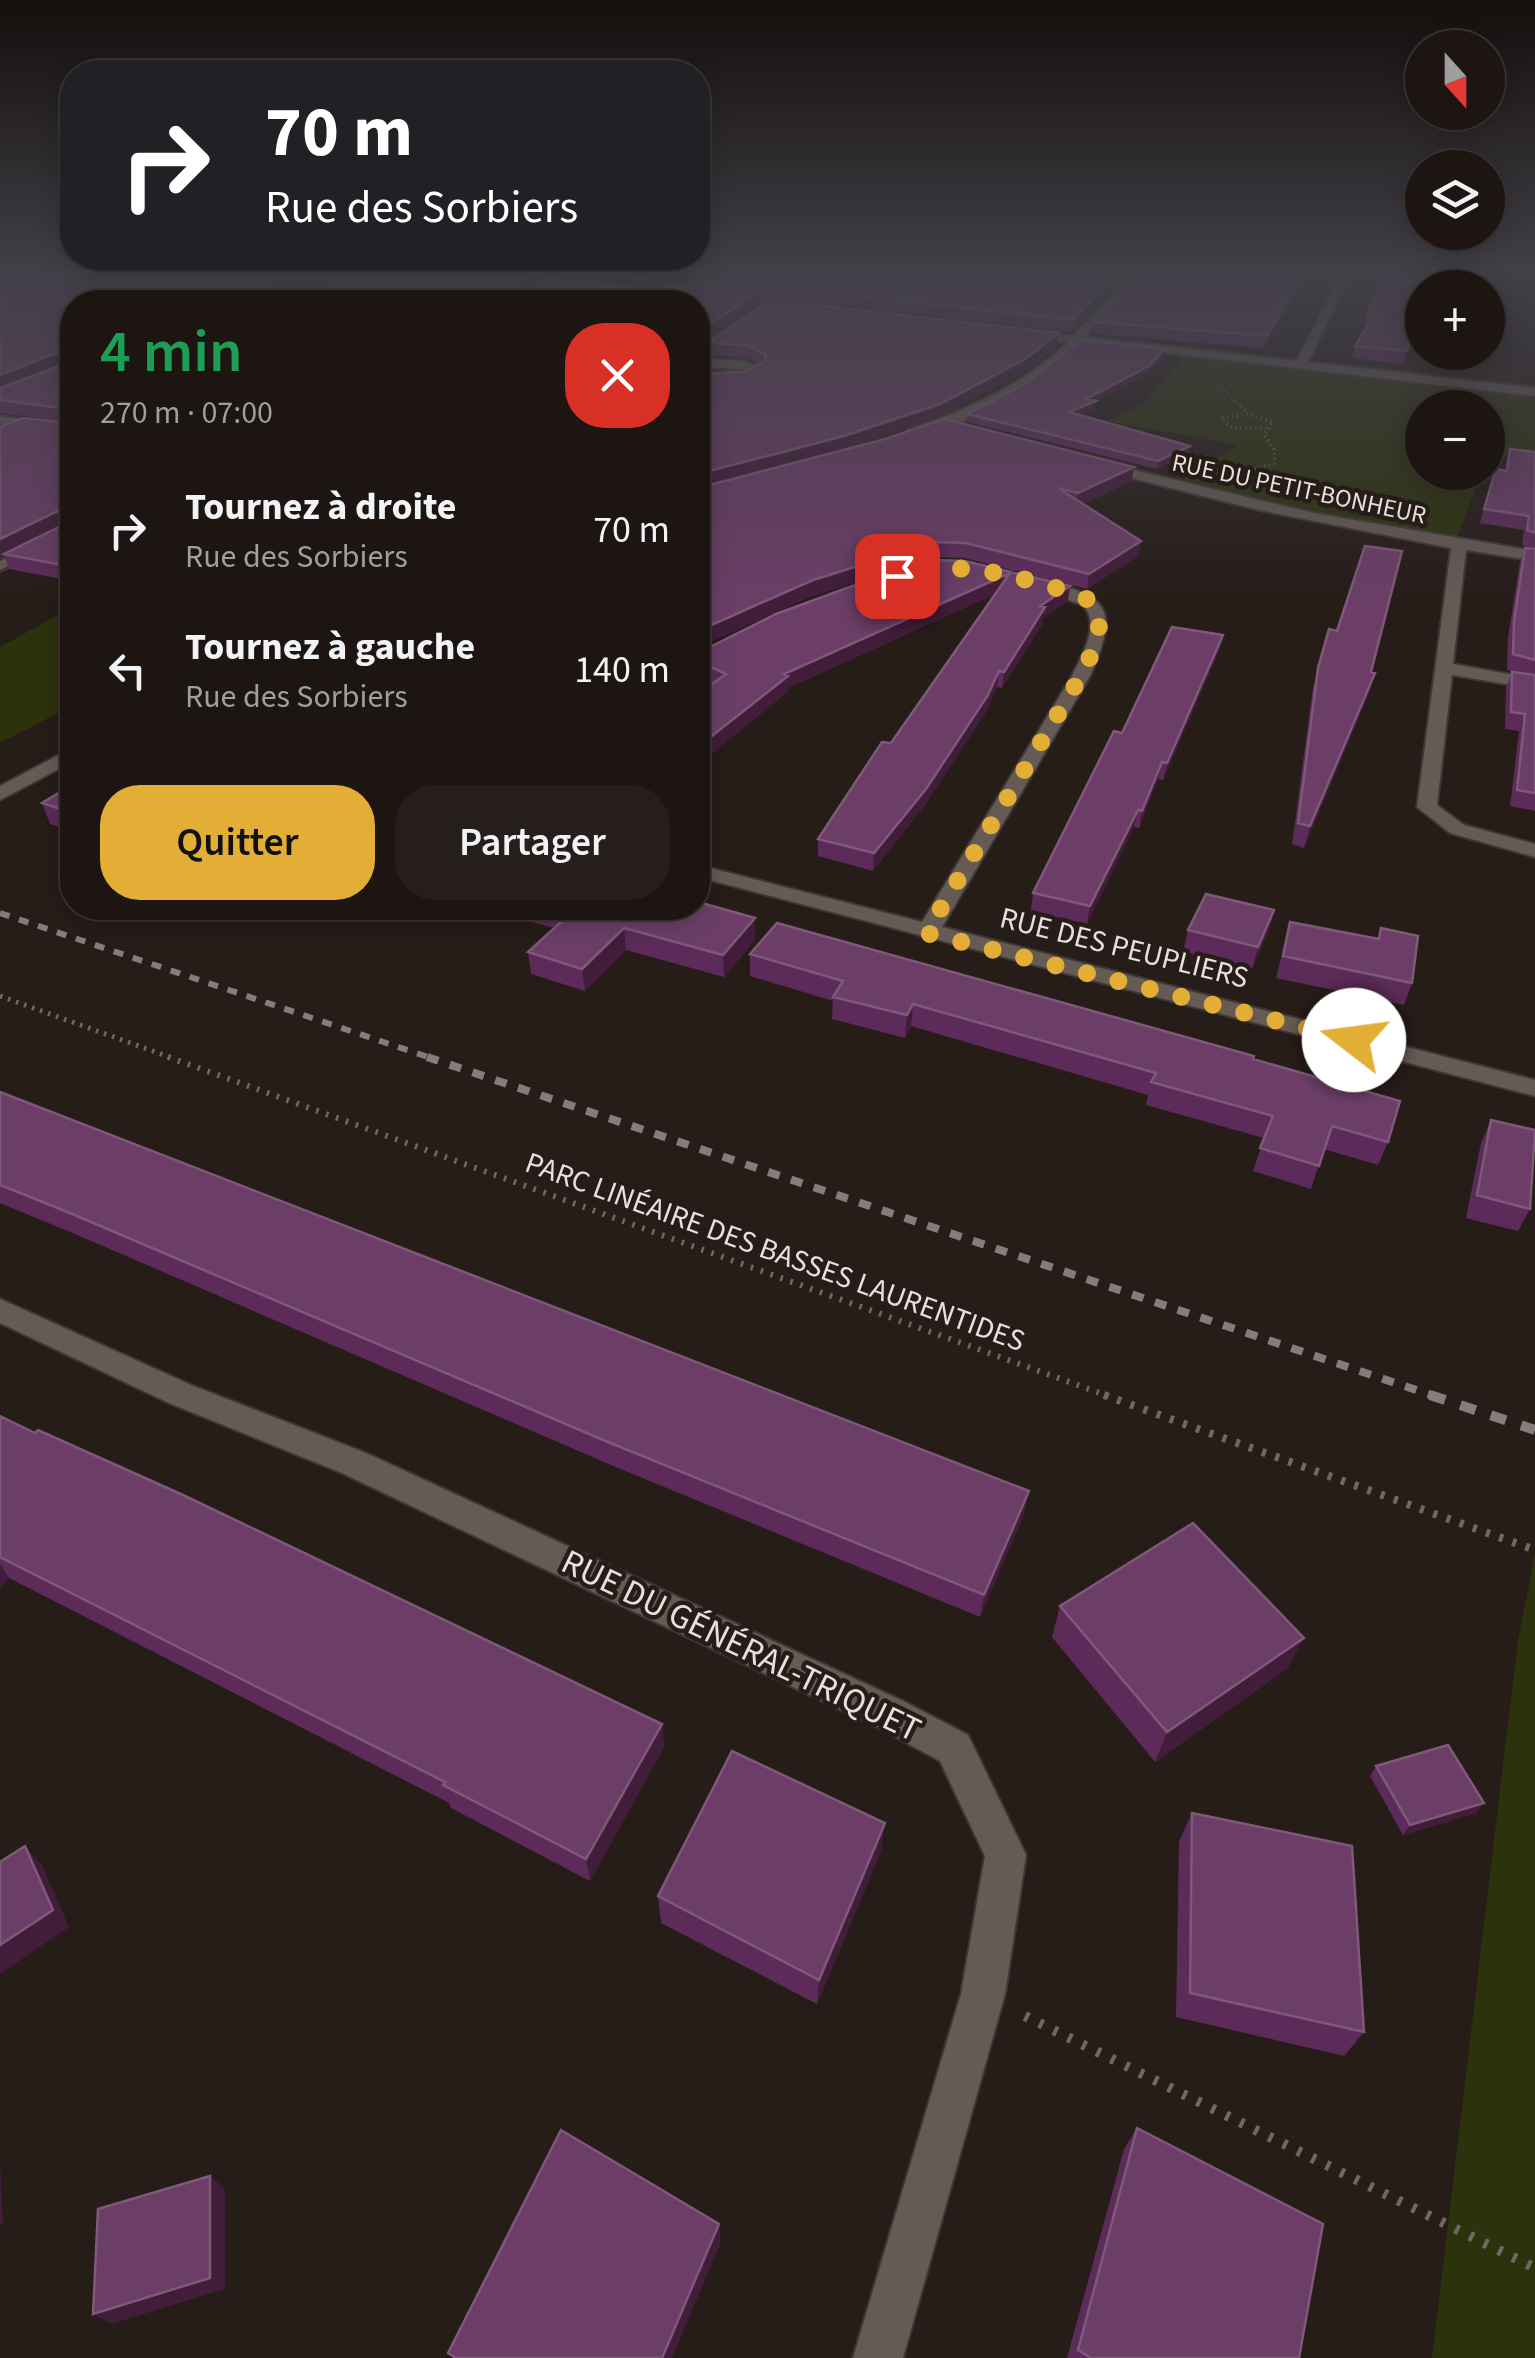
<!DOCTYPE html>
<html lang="fr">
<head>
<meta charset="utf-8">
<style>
  :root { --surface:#1c1512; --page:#251e1b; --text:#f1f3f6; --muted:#a09f9f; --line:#3a3432; --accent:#e3ae35 }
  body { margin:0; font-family:"Source Sans 3",sans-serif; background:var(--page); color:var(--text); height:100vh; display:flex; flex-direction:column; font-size:38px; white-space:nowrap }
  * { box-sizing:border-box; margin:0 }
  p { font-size:32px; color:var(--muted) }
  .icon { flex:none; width:55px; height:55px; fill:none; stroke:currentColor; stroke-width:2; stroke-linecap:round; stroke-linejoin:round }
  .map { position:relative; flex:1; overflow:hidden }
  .details { position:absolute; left:60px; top:290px; width:650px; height:630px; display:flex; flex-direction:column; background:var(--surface); border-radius:40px; box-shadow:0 5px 25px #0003,0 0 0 2px var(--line) }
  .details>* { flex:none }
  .top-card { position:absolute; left:60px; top:60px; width:650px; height:210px; border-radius:40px; box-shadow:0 5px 25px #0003,0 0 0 2px var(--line); background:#202124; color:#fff; overflow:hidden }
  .needle { width:65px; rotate:159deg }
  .tools { position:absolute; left:1405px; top:30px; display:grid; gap:20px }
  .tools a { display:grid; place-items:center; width:100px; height:100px; border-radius:50%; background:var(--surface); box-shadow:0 5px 25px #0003,0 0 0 2px var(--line); font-size:50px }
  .pin { position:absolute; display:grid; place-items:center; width:85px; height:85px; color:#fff; margin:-42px; border-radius:20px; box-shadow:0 5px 15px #0006 }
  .me { position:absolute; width:110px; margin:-55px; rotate:285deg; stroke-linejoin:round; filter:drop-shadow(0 0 8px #0008) }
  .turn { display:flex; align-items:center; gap:35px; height:210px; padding:0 40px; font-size:45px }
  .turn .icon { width:130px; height:130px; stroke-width:2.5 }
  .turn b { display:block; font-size:70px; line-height:85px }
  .round { display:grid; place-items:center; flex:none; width:105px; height:105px; border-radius:40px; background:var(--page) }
  .head { display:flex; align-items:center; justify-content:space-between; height:170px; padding:0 40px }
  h1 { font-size:60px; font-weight:600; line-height:75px; color:#1e9e55 }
  .action { display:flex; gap:20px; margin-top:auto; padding:20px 40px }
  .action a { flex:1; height:115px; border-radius:40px; background:var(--accent); color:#111; font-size:40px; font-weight:600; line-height:115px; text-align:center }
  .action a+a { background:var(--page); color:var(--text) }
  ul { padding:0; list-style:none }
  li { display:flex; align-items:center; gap:30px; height:140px; padding:0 40px }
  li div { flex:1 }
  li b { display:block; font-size:38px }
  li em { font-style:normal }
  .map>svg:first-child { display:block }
  .green { fill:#2c320c }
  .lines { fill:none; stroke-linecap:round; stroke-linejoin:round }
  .stream { fill:#406aa5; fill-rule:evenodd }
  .service-casing { stroke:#3e3734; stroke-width:6 }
  .minor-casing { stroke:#3e3734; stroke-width:4 }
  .path-far5 { stroke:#716864; stroke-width:2.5; stroke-dasharray:1 2.5; stroke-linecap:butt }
  .path-far4 { stroke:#716864; stroke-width:4; stroke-dasharray:1 4; stroke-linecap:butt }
  .path-far3 { stroke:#716864; stroke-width:5; stroke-dasharray:2.5 6; stroke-linecap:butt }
  .path-far2 { stroke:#716864; stroke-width:6; stroke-dasharray:2.5 8; stroke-linecap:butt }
  .path-far1 { stroke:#716864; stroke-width:8; stroke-dasharray:4 10; stroke-linecap:butt }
  .path { stroke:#716864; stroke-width:10; stroke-dasharray:4 12; stroke-linecap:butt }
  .service { fill:#655a54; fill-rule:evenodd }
  .minor { fill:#655a54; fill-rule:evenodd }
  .rail-far2 { stroke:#857d79; stroke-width:6; stroke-dasharray:10 10; stroke-linecap:butt }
  .rail-far1 { stroke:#857d79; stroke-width:8; stroke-dasharray:12 12; stroke-linecap:butt }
  .rail { stroke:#857d79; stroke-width:10; stroke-dasharray:16 16; stroke-linecap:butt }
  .wall { fill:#5d2b59; fill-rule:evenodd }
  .shaded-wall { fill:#411d39 }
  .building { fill:#6c3e67; stroke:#7f587a; stroke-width:2.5; fill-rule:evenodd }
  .route { stroke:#e3ae35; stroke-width:18; stroke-dasharray:0 32.4 }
  .labels { text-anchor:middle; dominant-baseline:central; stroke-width:9; stroke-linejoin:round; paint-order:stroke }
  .far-street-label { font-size:25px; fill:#e7e0dd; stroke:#261c18 }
  .street-label { font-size:30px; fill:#e7e0dd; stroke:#261c18 }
  .near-street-label { font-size:35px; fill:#e7e0dd; stroke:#261c18 }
</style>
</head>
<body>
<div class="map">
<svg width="1535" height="2358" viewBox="0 0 1535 2358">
  <rect width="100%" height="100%" fill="#261c18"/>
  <!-- green -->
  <path class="green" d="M1187 353 1535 392V456L1488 457V408H1422V472L1482 473 1456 540 1307 516 1174 485 1237 445 1108 421 1145 403Z
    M72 607V706L0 743V647Z
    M1535 1554V2358H1432L1518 1640Z"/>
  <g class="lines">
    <!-- stream -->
    <path class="stream" d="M582 274 668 281 665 283Z"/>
    <defs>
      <path id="service" d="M72 524V533L0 570V561Z"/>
      <path id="minor" d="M1130 274H1140L1085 337 1297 361 1341 274H1351L1308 362 1535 388V396L1080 343C1047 375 955 438 908 436V430C967 410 1023 385 1068 342L1023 336 1019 331 1074 336Z
        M732 324 742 326 698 358V350Z
        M698 358 745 361 763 370 745 381 698 383V375L748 370 698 366Z
        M0 416 72 426V434L0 424Z
        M1096 461 1314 513 1535 551V561L1466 550 1453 664 1535 679V689L1452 675 1437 805 1464 825 1535 844V857L1450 833 1417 807 1451 548 1259 510 1091 468 1089 465Z
        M1034 578C1106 596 1122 603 1090 676L942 927 1535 1080V1096L698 877V865L922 922 1072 676C1082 655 1101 625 1083 605L1028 586 1026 583Z
        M72 748V762L0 800V786Z
        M0 1299 191 1385 366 1453 903 1701 968 1735 1026 1855 1005 1994 903 2358H853L961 1994 985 1856 940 1761 877 1727 342 1473 169 1403 0 1323Z"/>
    </defs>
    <!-- service casing -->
    <use href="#service" class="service-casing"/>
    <!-- minor casing -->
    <use href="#minor" class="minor-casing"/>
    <!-- path-far5 -->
    <path class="path-far5" d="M1219 386 1244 409"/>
    <!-- path-far4 -->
    <path class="path-far4" d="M1241 406 1246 411
      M1250 471 1275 463 1274 449 1264 435 1273 422 1247 414 1221 418 1232 428 1266 429"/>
    <!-- path-far3 -->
    <path class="path-far3" d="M0 996 175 1059"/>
    <!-- path-far2 -->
    <path class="path-far2" d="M168 1057 1111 1397"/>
    <!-- path-far1 -->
    <path class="path-far1" d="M1104 1395 1535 1550"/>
    <!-- path -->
    <path class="path" d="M1025 2016 1535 2268"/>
    <!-- service -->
    <use href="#service" class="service"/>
    <!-- minor -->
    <use href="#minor" class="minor"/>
    <!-- rail-far2 -->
    <path class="rail-far2" d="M0 913 434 1059"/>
    <!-- rail-far1 -->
    <path class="rail-far1" d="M427 1057 1437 1397"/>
    <!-- rail -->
    <path class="rail" d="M1430 1395 1535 1430"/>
  </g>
  <!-- wall -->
  <path class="wall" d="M501 274 529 287 518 294 646 289 785 274H1125L1119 280 1085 278 1108 292 1072 332 815 303 72 302V581L9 569 4 555 70 423V422L0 413V276ZM327 289 349 292H294Z
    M1306 274 1264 348 1093 334 1094 322Z
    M1422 298 1403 364 1352 358 1355 346 1367 326H1364L1367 314Z
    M708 343 1058 345 1026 371 939 417 843 450 1134 467 1132 481 1083 504 1141 541 1138 556 1087 589 965 558 934 557 812 596 698 647 745 372 759 364 747 358 709 355Z
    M1164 357 1148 373 1095 401 1094 409 1080 415 1189 454 1157 469 967 422V414L1024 385Z
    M1510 449 1535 452V811L1510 806 1519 731 1505 729 1506 688 1512 672H1515L1507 670 1508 637 1520 562 1525 548H1531L1522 545 1524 530 1480 523 1496 469 1505 470Z
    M904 567 1068 601 1043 618V623L1002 688 997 687 986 712 924 806 873 871 818 856V839L891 743 995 594 788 688V692L712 684 698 677V648L704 650Z
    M1329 629 1371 672 1369 693 1304 848 1292 844 1313 687Z
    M1223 635 1219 651 1163 780 1158 779 1139 828 1134 827 1087 924 1031 911 1033 893 1122 733Z
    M72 785V831L50 824 42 803Z
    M482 908H698L755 940 724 977 626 950 585 991 531 974 528 952 554 928Z
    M1274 910 1268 932 1252 969 1183 952 1188 930Z
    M1290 922 1378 939 1381 928 1412 983 1404 1005 1276 978Z
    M750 954 1253 1059 1388 1142 1378 1165 1324 1149 1311 1189 1253 1171 1264 1138 1146 1105 1148 1095 911 1026 905 1038 832 1019 833 1001 750 976Z
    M0 1092 1024 1514 980 1617 611 1465 75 1234 0 1203Z
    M1491 1120 1530 1209 1518 1231 1466 1218 1481 1143Z
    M0 1416 662 1724 664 1747 590 1881 451 1808 449 1803 9 1578 0 1587Z
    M1060 1606 1288 1668 1155 1762 1052 1637Z
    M1376 1766 1476 1813 1403 1835 1370 1776Z
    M1192 1813 1364 2032 1344 2056 1176 2017 1179 1841Z
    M881 1851 817 2004 661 1923 658 1896Z
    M1137 2128 1299 2358H1067L1124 2149Z"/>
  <!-- shaded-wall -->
  <path class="shaded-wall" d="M1302 274H1306L1264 348 1267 336Z
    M527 276 529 287 506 301 505 290Z
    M325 278 327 289 230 298 224 291 227 287Z
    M1110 281 1108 292 1072 332 1073 320Z
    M757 293V304L698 346V333Z
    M1059 333 1058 345 1026 371 939 417 843 450 698 488V474Z
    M67 349 71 362 0 389V375Z
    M1165 349 1164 357 1148 373 1095 401 1094 409 1068 420 1069 412 1086 399Z
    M706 358V370L698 372V359Z
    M1190 446 1189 454 1157 469 1158 461Z
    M1134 467 1132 481 1076 507 1078 493Z
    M68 506 72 520 0 557V539Z
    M1141 541 1138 556 1087 589 1089 574Z
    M935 542 934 557 812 596 698 647V631L813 580Z
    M1010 573 1008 588 788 688V692L698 765V747L784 674Z
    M1070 586 1068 601 1043 618V623L1002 688 1004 672 1040 606Z
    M1223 635 1219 651 1163 780 1167 763Z
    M999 671 997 687 986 712 924 806 873 871 874 853Z
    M1375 673 1369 693 1304 848 1310 826Z
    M1162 762 1158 779 1139 828 1142 811Z
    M1138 810 1134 827 1087 924 1090 906Z
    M1274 910 1268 932 1252 969 1258 947Z
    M755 918V940L724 977 723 955Z
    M624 928 626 950 585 991 582 969Z
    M913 1004 911 1026 905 1038 907 1015Z
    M1029 1491 1024 1514 980 1617 984 1595Z
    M0 1564 9 1578 0 1587Z
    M1304 1638 1288 1668 1155 1762 1167 1732Z
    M662 1724 664 1747 590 1881 586 1859Z
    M1484 1803 1476 1813 1403 1835 1410 1825Z
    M885 1823 881 1851 817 2004 819 1980Z
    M25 1846 42 1865 69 1927 0 1974V1945Z
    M0 2158 3 2224 0 2225Z
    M210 2176 225 2189V2289L111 2324 93 2314Z
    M719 2224 721 2242 672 2358H662Z"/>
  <!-- building -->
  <path class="building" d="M8 274H501L527 276 505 290 509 294H519L548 279 646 289 785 274H1047L1110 281 1073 320 816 292 757 293 698 333V302H72V567L4 554 69 522 68 506 0 539V427L23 418 70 423 68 409 0 400V388L70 362 72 353 67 349 0 375V276ZM325 278 388 287 391 291 387 294 325 291 228 294 224 291 227 287Z
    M1137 274H1302L1267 336 1094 322Z
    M1384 274H1429L1425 288H1422V297L1407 351 1355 346 1374 315 1367 314Z
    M815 305 1059 333 1027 358 940 404 844 436 698 474V374L745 372 765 361V354L747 345 708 343 761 306Z
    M1081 340 1165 349 1149 366 1086 399 1096 401 1069 412 1190 446 1158 461 967 414 1024 385Z
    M944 419 1134 467 1078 493 1058 488 1141 541 1089 574 966 543 935 542 813 580 698 631V488L885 439Z
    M1510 449 1535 452V533L1527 530 1529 516 1484 509 1496 469 1507 471Z
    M1365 546 1402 551 1371 672 1375 673 1310 826 1298 823 1318 668 1329 629 1337 631Z
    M1525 548 1535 549V660L1513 654 1514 621Z
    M937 560 965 561 1070 586 1040 606 1045 607 1004 672 999 671 988 695 926 789 874 853 818 839 882 742 891 743 1010 573 784 674 788 676 698 747V694L726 674 698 661V648L704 650 776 614 904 567Z
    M1172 627 1223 635 1167 763 1162 762 1142 811 1138 810 1090 906 1033 893 1114 731 1122 733Z
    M1512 672 1535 675V793L1517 790 1525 714 1511 712Z
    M72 785V813L42 803Z
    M1206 894 1274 910 1258 947 1188 930Z
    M698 902 755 918 723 955 624 928 582 969 528 952 572 912 557 908H698Z
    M1290 922 1379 939 1381 928 1418 936 1412 983 1283 956Z
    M777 923 1254 1056 1253 1059 1400 1101 1388 1142 1332 1126 1319 1166 1260 1148 1273 1116 1151 1082 1156 1073 913 1004 907 1015 833 997 843 981 750 954Z
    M0 1092 1029 1491 984 1595 608 1442 65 1211 0 1185Z
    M1491 1120 1535 1130 1530 1209 1477 1195Z
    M0 1416 35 1433 38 1430 183 1495 662 1724 586 1859 443 1785 445 1782 0 1557Z
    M1193 1523 1304 1638 1167 1732 1060 1606Z
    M1448 1745 1484 1803 1410 1825 1376 1766Z
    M732 1751 885 1823 819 1980 658 1896Z
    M1192 1813 1352 1846 1364 2032 1190 1993Z
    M25 1846 53 1910 0 1945V1862Z
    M1137 2128 1323 2224 1299 2358H1091L1078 2350Z
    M561 2130 719 2224 662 2358H456L448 2353Z
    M210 2176V2278L93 2314 98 2209Z"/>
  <!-- sky -->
  <linearGradient id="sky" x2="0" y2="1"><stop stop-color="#150f0d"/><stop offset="0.45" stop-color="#414048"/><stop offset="1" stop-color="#414048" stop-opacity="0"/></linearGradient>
  <rect width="1535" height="604" fill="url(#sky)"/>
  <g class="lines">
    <!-- route -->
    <path class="route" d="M897 576C958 557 1017 577 1077 594 1116 609 1094 649 1081 676L926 933 1354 1040"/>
  </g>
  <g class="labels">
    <!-- far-street labels -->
    <g class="far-street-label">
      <text transform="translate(1299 489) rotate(12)">RUE DU PETIT-BONHEUR</text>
    </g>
    <!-- street labels -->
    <g class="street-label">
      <text transform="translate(1124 948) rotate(14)">RUE DES PEUPLIERS</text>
      <text transform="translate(775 1252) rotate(20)">PARC LINÉAIRE DES BASSES LAURENTIDES</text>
    </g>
    <!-- near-street labels -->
    <g class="near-street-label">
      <text transform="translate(741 1646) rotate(26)">RUE DU GÉNÉRAL-TRIQUET</text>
    </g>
  </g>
</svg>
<div class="tools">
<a><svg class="needle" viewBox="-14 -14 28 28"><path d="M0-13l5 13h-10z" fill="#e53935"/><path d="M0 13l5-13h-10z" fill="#a09f9f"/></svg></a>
<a><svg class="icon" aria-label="layers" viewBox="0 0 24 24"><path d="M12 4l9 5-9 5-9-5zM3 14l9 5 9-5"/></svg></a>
<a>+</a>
<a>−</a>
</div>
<div class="pin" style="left:897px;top:576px;background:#d93025"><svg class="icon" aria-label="arrive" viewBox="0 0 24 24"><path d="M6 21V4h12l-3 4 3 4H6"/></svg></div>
<svg class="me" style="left:1354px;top:1040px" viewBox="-20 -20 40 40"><circle r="19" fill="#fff"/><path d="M0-13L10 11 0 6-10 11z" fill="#e3ae35"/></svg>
<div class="top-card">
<div class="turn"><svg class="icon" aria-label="right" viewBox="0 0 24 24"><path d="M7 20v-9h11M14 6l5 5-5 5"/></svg><div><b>70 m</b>Rue des Sorbiers</div></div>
</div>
<section class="details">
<div class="head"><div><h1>4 min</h1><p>270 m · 07:00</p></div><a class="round" style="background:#d93025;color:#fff"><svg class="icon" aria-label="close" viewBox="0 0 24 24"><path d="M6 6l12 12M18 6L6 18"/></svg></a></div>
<ul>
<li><svg class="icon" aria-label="right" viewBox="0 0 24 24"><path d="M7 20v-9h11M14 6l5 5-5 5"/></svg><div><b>Tournez à droite</b><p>Rue des Sorbiers</p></div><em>70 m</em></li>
<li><svg class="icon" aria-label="left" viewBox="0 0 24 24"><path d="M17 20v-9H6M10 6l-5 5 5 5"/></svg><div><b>Tournez à gauche</b><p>Rue des Sorbiers</p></div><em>140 m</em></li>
</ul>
<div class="action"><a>Quitter</a><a>Partager</a></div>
</section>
</div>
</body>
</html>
